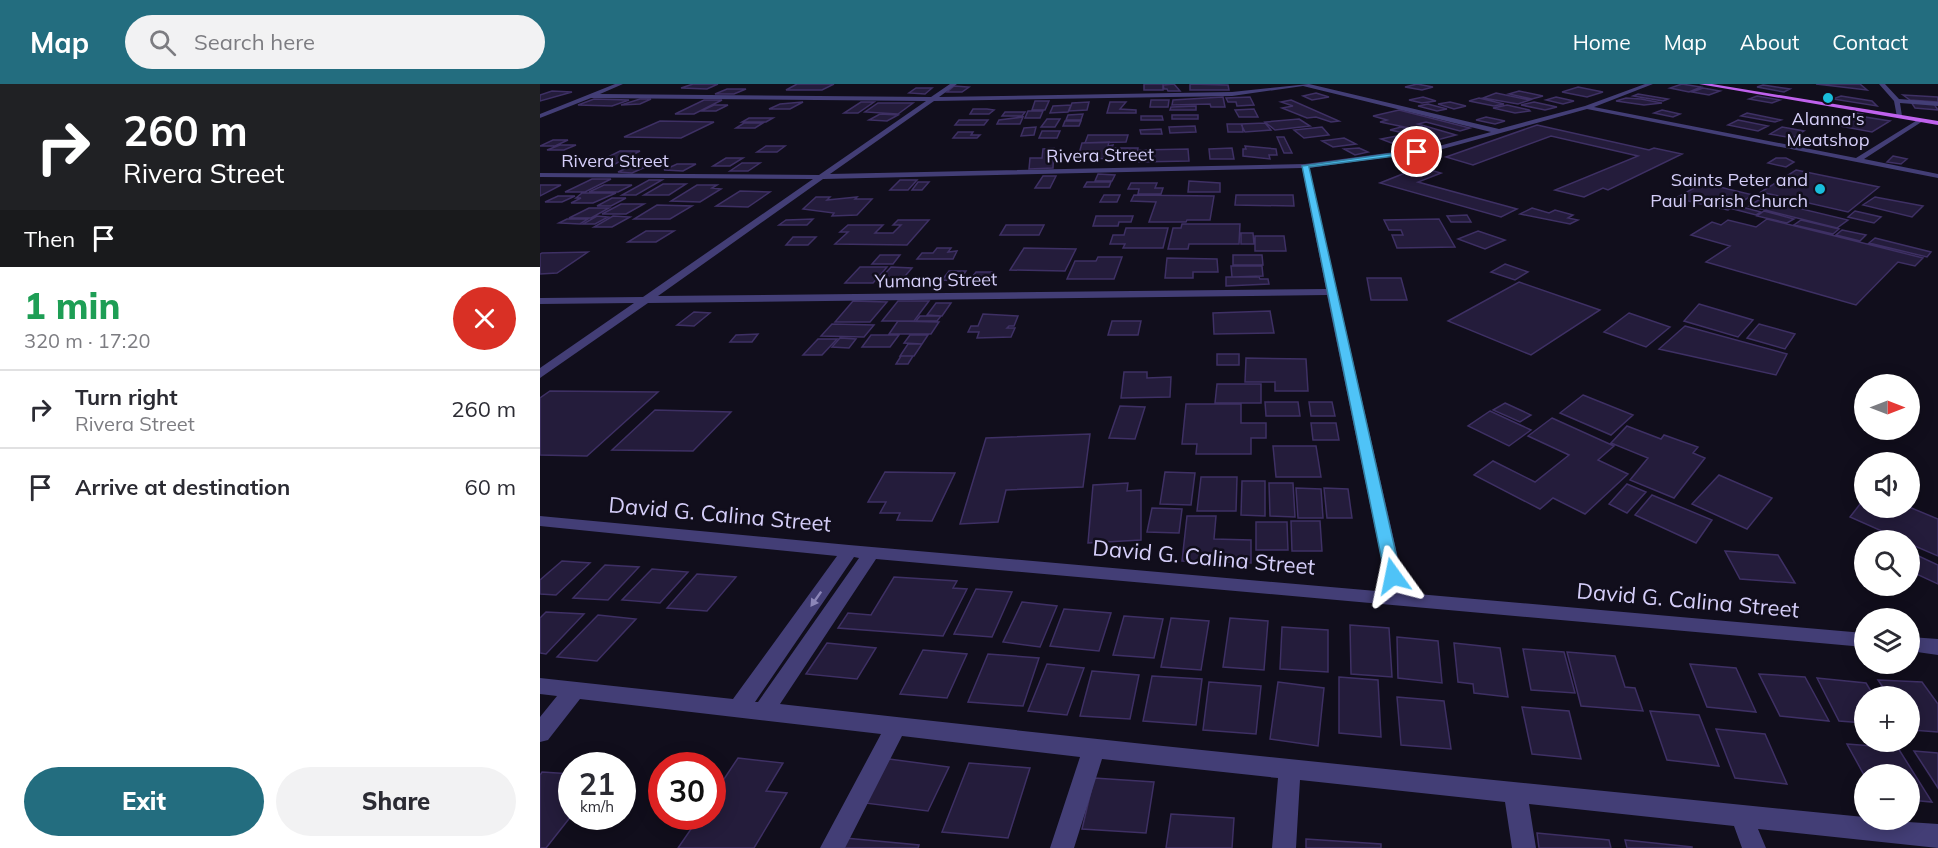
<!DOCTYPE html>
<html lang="en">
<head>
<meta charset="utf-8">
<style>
  :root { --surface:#fff; --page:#f2f2f3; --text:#2b2b33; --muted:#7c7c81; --line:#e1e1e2; --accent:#236d7f }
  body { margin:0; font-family:Mulish,sans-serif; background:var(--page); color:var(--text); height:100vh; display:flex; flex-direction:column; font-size:22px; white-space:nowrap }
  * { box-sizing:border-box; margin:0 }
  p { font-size:20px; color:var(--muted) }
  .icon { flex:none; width:33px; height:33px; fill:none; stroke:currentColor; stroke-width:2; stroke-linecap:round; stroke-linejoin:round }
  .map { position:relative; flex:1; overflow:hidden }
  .sheet { display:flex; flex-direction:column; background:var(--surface); width:540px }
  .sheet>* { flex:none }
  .banner { background:#202124; color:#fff; overflow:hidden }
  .needle { width:39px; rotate:90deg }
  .fabs { position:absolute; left:1314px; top:290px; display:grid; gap:12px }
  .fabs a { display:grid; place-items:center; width:66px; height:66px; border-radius:50%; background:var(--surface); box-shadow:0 3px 15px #0003; font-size:30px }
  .speed { position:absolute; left:18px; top:668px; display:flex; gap:12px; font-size:30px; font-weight:700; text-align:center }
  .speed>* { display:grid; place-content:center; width:78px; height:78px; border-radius:50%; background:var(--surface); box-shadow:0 3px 15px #0003; line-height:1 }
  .speed small { font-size:15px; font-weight:400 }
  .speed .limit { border:9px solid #d22; background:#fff; color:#111 }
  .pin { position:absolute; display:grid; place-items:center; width:51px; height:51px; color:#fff; margin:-26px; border:3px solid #fff; border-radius:50%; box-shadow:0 2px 6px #0007 }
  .me { position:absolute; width:66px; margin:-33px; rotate:348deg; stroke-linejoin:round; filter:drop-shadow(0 0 4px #0008) }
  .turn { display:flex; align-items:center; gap:21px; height:126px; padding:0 24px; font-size:27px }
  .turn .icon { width:78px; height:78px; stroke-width:2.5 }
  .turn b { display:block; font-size:42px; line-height:51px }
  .then { display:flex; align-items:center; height:57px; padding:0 24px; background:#0003; gap:12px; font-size:22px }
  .round { display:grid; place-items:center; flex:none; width:63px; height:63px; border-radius:32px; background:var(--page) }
  .head { display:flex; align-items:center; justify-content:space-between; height:102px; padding:0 24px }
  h1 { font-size:36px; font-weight:800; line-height:45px; color:#1e9e55 }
  .button { display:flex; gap:12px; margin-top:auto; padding:12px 24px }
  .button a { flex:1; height:69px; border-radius:36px; background:var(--accent); color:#fff; font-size:24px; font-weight:800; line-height:69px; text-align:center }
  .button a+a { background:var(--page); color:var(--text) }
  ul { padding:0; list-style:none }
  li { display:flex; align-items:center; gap:18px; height:78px; padding:0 24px; border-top:2px solid var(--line) }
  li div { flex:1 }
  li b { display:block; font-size:22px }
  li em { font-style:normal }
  header { display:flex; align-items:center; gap:36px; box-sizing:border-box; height:84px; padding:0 30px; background:var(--accent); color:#fff }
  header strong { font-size:28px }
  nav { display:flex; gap:33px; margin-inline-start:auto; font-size:21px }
  .search { width:420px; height:54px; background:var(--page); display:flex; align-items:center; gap:15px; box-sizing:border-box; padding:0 21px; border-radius:33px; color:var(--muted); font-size:22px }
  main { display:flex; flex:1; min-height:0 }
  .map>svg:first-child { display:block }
  .building { fill:#241c3b; stroke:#3e3064; stroke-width:1.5 }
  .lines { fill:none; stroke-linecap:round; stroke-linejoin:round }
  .minor { fill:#433e76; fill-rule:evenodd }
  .major { fill:#c062ed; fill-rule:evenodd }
  .oneway { fill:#8c86b8 }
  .route { fill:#4fc3f7; stroke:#337fa1; stroke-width:1.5 }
  .poi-dot { fill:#19bddb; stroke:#110e1c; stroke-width:2 }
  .labels { text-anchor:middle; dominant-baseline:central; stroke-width:5; stroke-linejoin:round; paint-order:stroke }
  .far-poi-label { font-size:18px; fill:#d5cef9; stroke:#110e1c }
  .far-street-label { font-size:18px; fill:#d5cef9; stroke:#110e1c }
  .street-label { font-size:22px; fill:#d5cef9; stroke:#110e1c }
</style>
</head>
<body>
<header>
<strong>Map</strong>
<div class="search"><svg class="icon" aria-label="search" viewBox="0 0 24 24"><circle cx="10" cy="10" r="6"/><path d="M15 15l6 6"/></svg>Search here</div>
<nav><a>Home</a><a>Map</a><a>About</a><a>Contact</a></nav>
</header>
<main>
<section class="sheet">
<div class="banner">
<div class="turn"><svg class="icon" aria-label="right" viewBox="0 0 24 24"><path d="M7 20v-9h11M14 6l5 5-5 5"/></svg><div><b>260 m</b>Rivera Street</div></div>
<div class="then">Then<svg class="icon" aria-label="arrive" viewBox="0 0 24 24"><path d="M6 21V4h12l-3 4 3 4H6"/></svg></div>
</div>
<div class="head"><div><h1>1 min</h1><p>320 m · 17:20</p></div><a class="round" style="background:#d93025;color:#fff"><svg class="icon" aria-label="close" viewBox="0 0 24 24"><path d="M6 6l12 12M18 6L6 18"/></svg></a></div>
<ul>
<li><svg class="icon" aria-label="right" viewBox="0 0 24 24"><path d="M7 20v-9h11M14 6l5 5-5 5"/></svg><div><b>Turn right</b><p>Rivera Street</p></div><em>260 m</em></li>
<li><svg class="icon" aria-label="arrive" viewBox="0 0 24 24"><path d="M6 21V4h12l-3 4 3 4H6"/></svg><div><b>Arrive at destination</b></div><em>60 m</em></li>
</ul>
<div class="button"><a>Exit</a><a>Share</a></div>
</section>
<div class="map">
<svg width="1398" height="764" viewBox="0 0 1398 764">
  <rect width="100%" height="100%" fill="#110e1c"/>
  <!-- building -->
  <path class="building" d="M153 0H178L167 5 141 4Z
    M257 0H294L282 6H246Z
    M604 0H623V6H604Z
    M634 0 640 7H628L627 5H624L623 1Z
    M650 0 688 1 689 6H650Z
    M877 0 893 3 882 6 865 3Z
    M1142 0 1161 3 1149 8 1130 4Z
    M1276 0H1320L1327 6Z
    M1223 1 1250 5 1244 8 1217 3Z
    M414 2 429 3 422 8H407Z
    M1038 3 1063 8 1047 13 1022 8Z
    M376 4H392L385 10 369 9Z
    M1163 4 1180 7 1169 11 1152 8Z
    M187 5H206L194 10H175Z
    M12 7 32 8 0 17V11Z
    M979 7 1003 12 992 15 969 10Z
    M776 9 789 13 772 16 763 12Z
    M956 9 990 16 978 20 943 14Z
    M1098 10 1128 15 1123 17 1093 12Z
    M1363 11 1398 13V18L1370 16Z
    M1217 12 1240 16 1232 19 1209 15Z
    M1301 12 1332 17 1337 22 1293 15Z
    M683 13 685 23H671L670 20 632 21 633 16Z
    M710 13 714 21 697 22 696 18H688L686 14Z
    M883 13 896 17 882 19 869 16Z
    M1016 13 1034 17 1023 20 1006 16Z
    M939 14 964 20 954 22 929 17Z
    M1086 14 1101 15 1122 19 1104 21 1076 17Z
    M54 15 89 16 72 22 38 21Z
    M100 15H111L100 20 81 21Z
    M164 16H182L154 30H135Z
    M611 16H629L628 23H610Z
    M751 16 799 37 791 38 776 33 767 34 742 24 753 22 741 18Z
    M495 17H509L505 26H492Z
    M263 18 250 25H229L240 20Z
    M321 18H334L318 29H304Z
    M549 18 547 26 529 27 532 19Z
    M570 18H586L580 25 596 26V29H567Z
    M910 18 926 22 914 25 898 20Z
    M994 18 1017 23 1005 26 981 21Z
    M1371 18 1394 20 1398 26 1375 24Z
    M338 19H373L358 30 325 28Z
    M888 20 907 25 897 27 878 22Z
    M174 21H188L176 27H161Z
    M531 21 528 28 510 29 513 22Z
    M967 21 989 26 990 27 975 29 953 24Z
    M656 22V26H630L631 23Z
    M433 25H447L454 26 449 30H430Z
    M714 25 718 33H699L695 26Z
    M859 26 930 44 920 47 886 38 878 40 916 51 897 56 850 46 861 43 878 48 884 47 840 38 847 36 833 32Z
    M1122 26 1140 30 1133 33 1114 29Z
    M488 27H503L500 34H485Z
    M465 28H485L482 32H462Z
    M1207 29 1241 36 1235 38 1201 32Z
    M1316 29 1322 30 1319 32 1350 37 1332 48 1294 41Z
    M340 30 358 31 347 37 329 36Z
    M543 30 541 36H526L528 31Z
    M632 31H658V35H632Z
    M601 32H622L623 36H601Z
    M483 33 480 40H457L459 36Z
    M946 33 965 37 955 40 936 36Z
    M209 34H233L226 38H202Z
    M507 35H520L515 43H501Z
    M759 35 770 42 735 46 725 38Z
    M419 36H448L444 41H415Z
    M1198 36 1228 42 1218 47 1188 41Z
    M120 37 174 38 141 54 84 53Z
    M525 37H541L539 42H523Z
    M204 39H223L215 44H196Z
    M725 39 731 46 705 48 701 40Z
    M687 40H702L703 48H688Z
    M997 41 1109 66 1114 64 1142 70 1068 106 1063 104 1044 113 1015 106 1098 72 1011 52 933 81 906 73Z
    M655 42 656 48 630 49 629 43Z
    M496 43 494 51 481 52 484 44Z
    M782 43 789 51 764 54 754 46Z
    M1242 43 1264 47 1253 54 1230 50Z
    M621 45 622 50H601L600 46Z
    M502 47H520L517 54H499Z
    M418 48H433L431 51H440L437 54H413Z
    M548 51H588L586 58 545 59Z
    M862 51 884 59 862 63 841 55Z
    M737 53H744L752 69H744Z
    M804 54 816 60 793 63 782 57Z
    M13 56H28L15 62H0Z
    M569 58 568 62 573 61 572 64H598L597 72H569L568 75 538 73 542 59Z
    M20 61H36L24 66H7Z
    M226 62H245L237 68H217Z
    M705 62 736 65 737 71H729L730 75 703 72V65H706Z
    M514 64 513 84 489 85 490 74H502L503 65Z
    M692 64 694 75H670L669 65Z
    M819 64 828 68 815 71 804 65Z
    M648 65 649 77 599 78 597 72 600 66Z
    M80 67H100L75 80H54Z
    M1353 72 1367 75 1361 80 1347 78Z
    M186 74H203L190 82H173Z
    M1236 74H1246L1254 78 1246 83 1228 79Z
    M202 79H220L208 87H190Z
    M96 80 110 81 92 89 78 88Z
    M137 80H156L143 87 124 86Z
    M880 83 901 89 878 98 977 125 961 133 840 99Z
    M1256 86 1339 103 1308 128 1221 108Z
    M558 90 575 91 572 97H555Z
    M503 92H516L510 104H495Z
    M52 95H71L45 108H25Z
    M109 96H122L96 111H82Z
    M360 96H377L368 106H350Z
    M649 97 680 99V108H648Z
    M378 98H389L382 106H372Z
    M547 98H571L569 103H544Z
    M591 99H617L615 104H623L621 110H598L599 105H588Z
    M1163 99 1213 111 1188 126 1174 123 1178 121 1168 119 1165 121 1136 114Z
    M123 100H146L129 111H104Z
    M0 101H21L0 112Z
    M64 101H92L78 108H49Z
    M157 101H177L172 104 181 105 160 118 131 117Z
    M200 107 230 108 208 123 176 122Z
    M42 109H76L53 119H31L41 114H36Z
    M564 111H580L577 118H560Z
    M594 111 674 112 670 136H647L646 138H609L616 118 591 117Z
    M696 111H753L754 122 695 121Z
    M18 112H35L22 118H5Z
    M276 113H290L287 116 317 113 315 115H332L317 131 292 132 294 129 263 125Z
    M1335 113 1383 122 1372 133 1323 121Z
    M72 114H86L71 122H57Z
    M1220 115 1308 136 1297 144 1209 122Z
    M81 120H104L86 130H62Z
    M117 121 152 122 130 135H94Z
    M1198 122 1221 128 1216 131 1193 125Z
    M49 124H69L51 134H29Z
    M992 124 1009 129 1015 126 1033 131 1028 134 1038 136 1030 140 980 130Z
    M1224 127 1254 135 1247 139 1217 132Z
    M1315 127 1341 133 1334 139 1308 133Z
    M927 131 931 138H911L907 132Z
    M57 132 68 133 55 140H43Z
    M73 132 90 133 72 143H54Z
    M556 132H593L591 138H579L578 142H553Z
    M27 135H48L40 140 19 139Z
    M273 135 267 141H239L246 136Z
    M899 135 915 163 857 164 852 151H863L861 146H849L844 136Z
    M1227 135 1383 174 1375 182 1358 178 1316 221 1166 178 1190 162 1151 151 1172 138 1181 141 1188 136 1216 143Z
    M358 136H389L367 161 295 160 308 148H300L308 141H343L335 149H353L361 141H353Z
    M1261 136 1299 145 1293 150 1254 141Z
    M642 140H700L699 160H649L648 165H628L633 144H641Z
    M466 141H504L499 151H460Z
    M586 144H628L623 164H583L585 160H570L573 151H584Z
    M1302 146 1326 151 1320 157 1296 151Z
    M106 147H134L116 158H88Z
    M938 147 965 156 945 165 918 155Z
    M701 149H713L714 160H701Z
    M715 152H744L746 167H715Z
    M253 153H276L268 161H246Z
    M1335 154 1391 168 1387 173 1329 159Z
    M397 164H411L408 168 417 167 413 175H377L382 169H393Z
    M484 164 536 165 525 187 470 186Z
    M48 168 17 189 0 190V170L2 169Z
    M340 171H360L353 180H332Z
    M693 171H722L723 181H693Z
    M558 173H582L574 195H527L535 177H556Z
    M627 174 677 175 678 188H653V194H625Z
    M965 180 988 188 975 196 951 188Z
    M691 182H722L723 192 692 193Z
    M320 183H347L333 199H305Z
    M351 183 372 184 360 198H338Z
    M409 187H426L419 197 402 196Z
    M436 188H452L446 198 429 197Z
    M686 193H719L720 195H728L729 200 686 202Z
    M827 194H861L867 216H831Z
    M979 198 1060 226 991 271 908 237Z
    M313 217 347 218 330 238H295Z
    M358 217H389L374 237H342Z
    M396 219H411L402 232 387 231Z
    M1159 220 1213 236 1198 253 1144 237Z
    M730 227 734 249 674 250 673 229Z
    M154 228 170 229 154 242 137 241Z
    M1089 229 1130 243 1106 263 1064 248Z
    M443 230 478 232 474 242H469L467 244H475L471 253 437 254 439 248H428L431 242H438Z
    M380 232H401L397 237H376Z
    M358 237 399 238 391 250H349Z
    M572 237H601L598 251H568Z
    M292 240 334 241 324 253 281 252Z
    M1219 240 1255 250 1245 265 1207 254Z
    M1145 242 1247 270 1236 291 1119 265Z
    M218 250 212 258H190L196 251Z
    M331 251H359L350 263H322Z
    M370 251H388L382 260 364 259Z
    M300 254 316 255 309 264 292 263Z
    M278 255H297L282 271H263Z
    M368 260H382L374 272H360Z
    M677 270H699V281H677Z
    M361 272H373L368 280H356Z
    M706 274 766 275 768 307H735V298H705Z
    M584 288H607V294L631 293 630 313 581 314Z
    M677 300H721V319H675Z
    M10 307 118 308 47 372 0 371V314Z
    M1043 311 1093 331 1071 351 1020 329Z
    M725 318H758L760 332H726Z
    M769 318H792L795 332H771Z
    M965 319 991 331 980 338 953 326Z
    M646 320H701V339H726V354H711V370H656L657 360H642Z
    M580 322 605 323 595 355 569 354Z
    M115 326 191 328 153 367 72 366Z
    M950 327 991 346 969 362 928 342Z
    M1012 334 1074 362 1058 376 1088 390 1045 430 1013 414 1000 425 934 391 953 377 995 398 1029 371 988 352Z
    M771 339H796L799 356H773Z
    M1087 342 1121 355 1124 351 1158 363 1153 369 1165 374 1134 414 1090 396 1108 374 1071 359Z
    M550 350 543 403 466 406 458 438 420 440 446 354Z
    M733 362H776L781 393H736Z
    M345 388 415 389 392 437 357 436 360 429H340L346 418H328Z
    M625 388 655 389 651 421 620 420Z
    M1179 391 1232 414 1207 445 1152 420Z
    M661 393H697L696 427H657Z
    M702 397H725V432L701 431Z
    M588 399 587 407 601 406V456L548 459 553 401Z
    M729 399H753L755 433 730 432Z
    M1087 400 1106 408 1087 429 1069 420Z
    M756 404 781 405 783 434H758Z
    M784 404 808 405 812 434H787Z
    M1112 411 1172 436 1156 459 1095 431Z
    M1324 415V423H1369L1398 435V472L1370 460V456H1362L1310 433Z
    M612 424 642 425 639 449 607 448Z
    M647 432H676L674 455 711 456V479L642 477Z
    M751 437H780L782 467H752Z
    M716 438H747L748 466H716Z
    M1185 467 1238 471 1255 499 1200 495Z
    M1370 468 1398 481V500L1370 487Z
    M22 477 50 479 16 511 0 510V496Z
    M65 481 99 483 68 516 33 514Z
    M112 485 148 488 120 519 82 516Z
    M157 490 196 493 167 527 127 524Z
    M354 493 417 497 413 504 427 505 403 552 298 544 308 529 331 531Z
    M436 505 472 508 452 553 414 550Z
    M482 518 517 522 500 563 463 558Z
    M524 525 571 529 559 567 510 562Z
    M6 528 44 530 6 570 0 569V534Z
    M58 531 96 535 57 577 17 573Z
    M584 532 623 535 614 574 573 571Z
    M631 534 669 537 661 586 621 583Z
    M690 534 728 537 724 586 683 583Z
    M810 541 849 544 852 593 811 590Z
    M742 543 788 546V588L740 585Z
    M857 553 898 557 902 599 858 594Z
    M287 559 336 564 317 595 266 590Z
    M914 559 960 564 968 613 934 609 933 600 918 598Z
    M983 565 1024 568 1035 609 991 606Z
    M383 566 427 570 407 614 360 610Z
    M1027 568 1075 572 1085 603 1095 604 1103 627 1041 622Z
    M448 570 499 574 483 622 428 618Z
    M507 580 544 584 527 631 488 627Z
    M1150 580 1196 584 1216 628 1167 623Z
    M552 587 599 591 590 635 540 632Z
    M1219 590 1265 593 1289 637 1240 632Z
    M612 592 662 595 656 641 603 637Z
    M799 593 838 596 841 653 799 649Z
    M1277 594 1326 599 1334 612H1324V639L1299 637Z
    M1338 596 1382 598 1398 620V648L1372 646 1370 642V612H1349Z
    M669 598 721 602 716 650 663 646Z
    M738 598 784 604 778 662 730 655Z
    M857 613 904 617 911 665 861 661Z
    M982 623 1029 627 1041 675 992 670Z
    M1110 627 1159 631 1179 682 1127 676Z
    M1176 645 1225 650 1247 700 1195 694Z
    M1307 660 1358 664 1392 718 1370 716V690L1324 691Z
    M1374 667 1398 669V704Z
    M198 674 243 679 226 707 247 709 214 764H138L160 732H172V713Z
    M349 675 409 683 388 727 325 719Z
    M429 679 490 684 468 754 402 748Z
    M2 688 32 690V731L6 764H0V691Z
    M554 694 614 698 606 749 542 745Z
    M631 730 694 734 692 764H626Z
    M997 749 1069 756 1071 764H999Z
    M305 754 379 761 378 764H300Z
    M766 755 841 760V764H766Z
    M1085 756 1152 763V764H1087Z"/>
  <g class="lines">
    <!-- minor -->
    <path class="minor" d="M75 0H83L60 10 391 13 410 0H417L399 13 692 8 769 0 959 45 1045 22 1105 0H1113L1054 23 1316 74 1379 35H1383V37L1324 75 1398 90V94L1047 25 899 66 769 84 866 509 1324 549V563L336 475 240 620C601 661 962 697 1324 733V735L1398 740V764L1218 745 1226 764H1202L1194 742 989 720 996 764H972L965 718 760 696 756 764H732L738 694 562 675 534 764H510L540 673 362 652 305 764H280L341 650 40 615 8 656 0 658V633L17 612 0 610V594L193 615 297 472 0 442V432L309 461 848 508 787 211 108 219 0 294V284L94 219 0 220V214L103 213 273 95 0 93V89L279 91 386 17 51 14 0 34V30ZM763 2 951 48 899 62 765 80 290 90 394 17 692 12ZM762 84 786 205 118 212 283 95ZM314 473 319 474 218 618H215Z
      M1339 0H1345L1359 15 1398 18V22L1360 19 1362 32 1357 33 1354 17Z
      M1370 553 1398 555V571L1370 567Z"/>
    <!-- major -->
    <path class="major" d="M1159 0H1172L1398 37V41Z"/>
  </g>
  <!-- one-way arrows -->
  <defs><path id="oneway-solid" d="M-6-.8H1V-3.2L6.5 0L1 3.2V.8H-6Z" transform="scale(1.5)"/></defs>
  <use class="oneway" href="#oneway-solid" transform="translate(276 515) rotate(125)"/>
  <!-- route -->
  <path class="route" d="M877 66 879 69 769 83 861 492 859 496H847L845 492 762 82Z"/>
  <!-- markers -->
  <g class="poi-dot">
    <circle cx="1288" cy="14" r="6"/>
    <circle cx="1280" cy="105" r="6"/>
  </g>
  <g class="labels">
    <!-- far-poi labels -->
    <g class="far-poi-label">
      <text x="1288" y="34">Alanna's<tspan x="1288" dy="21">Meatshop</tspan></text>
      <text x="1268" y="95" text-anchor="end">Saints Peter and<tspan x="1268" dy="21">Paul Parish Church</tspan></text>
    </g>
    <!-- far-street labels -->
    <g class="far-street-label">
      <text transform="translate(560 71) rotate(-1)">Rivera Street</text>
      <text x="75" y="76">Rivera Street</text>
      <text transform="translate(396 196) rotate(-1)">Yumang Street</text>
    </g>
    <!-- street labels -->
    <g class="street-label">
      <text transform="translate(180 430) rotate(5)">David G. Calina Street</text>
      <text transform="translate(664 473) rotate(5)">David G. Calina Street</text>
      <text transform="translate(1148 516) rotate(5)">David G. Calina Street</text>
    </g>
  </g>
</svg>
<div class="fabs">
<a><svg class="needle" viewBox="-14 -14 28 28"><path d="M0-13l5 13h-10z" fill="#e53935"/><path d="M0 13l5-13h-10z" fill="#7c7c81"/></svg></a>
<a><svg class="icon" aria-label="sound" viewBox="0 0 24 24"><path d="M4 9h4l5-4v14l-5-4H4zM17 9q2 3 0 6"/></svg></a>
<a><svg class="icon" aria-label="search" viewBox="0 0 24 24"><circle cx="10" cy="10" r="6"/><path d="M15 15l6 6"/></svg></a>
<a><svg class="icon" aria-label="layers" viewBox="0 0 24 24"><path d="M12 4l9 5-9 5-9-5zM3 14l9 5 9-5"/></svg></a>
<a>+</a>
<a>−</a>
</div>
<div class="speed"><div>21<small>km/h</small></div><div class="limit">30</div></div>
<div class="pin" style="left:877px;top:68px;background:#d93025"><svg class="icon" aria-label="arrive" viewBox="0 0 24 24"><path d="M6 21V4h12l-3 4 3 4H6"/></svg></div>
<svg class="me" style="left:853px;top:492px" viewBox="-20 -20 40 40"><path d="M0-17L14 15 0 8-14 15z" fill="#4fc3f7" stroke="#fff" stroke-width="4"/></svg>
</div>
</main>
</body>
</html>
